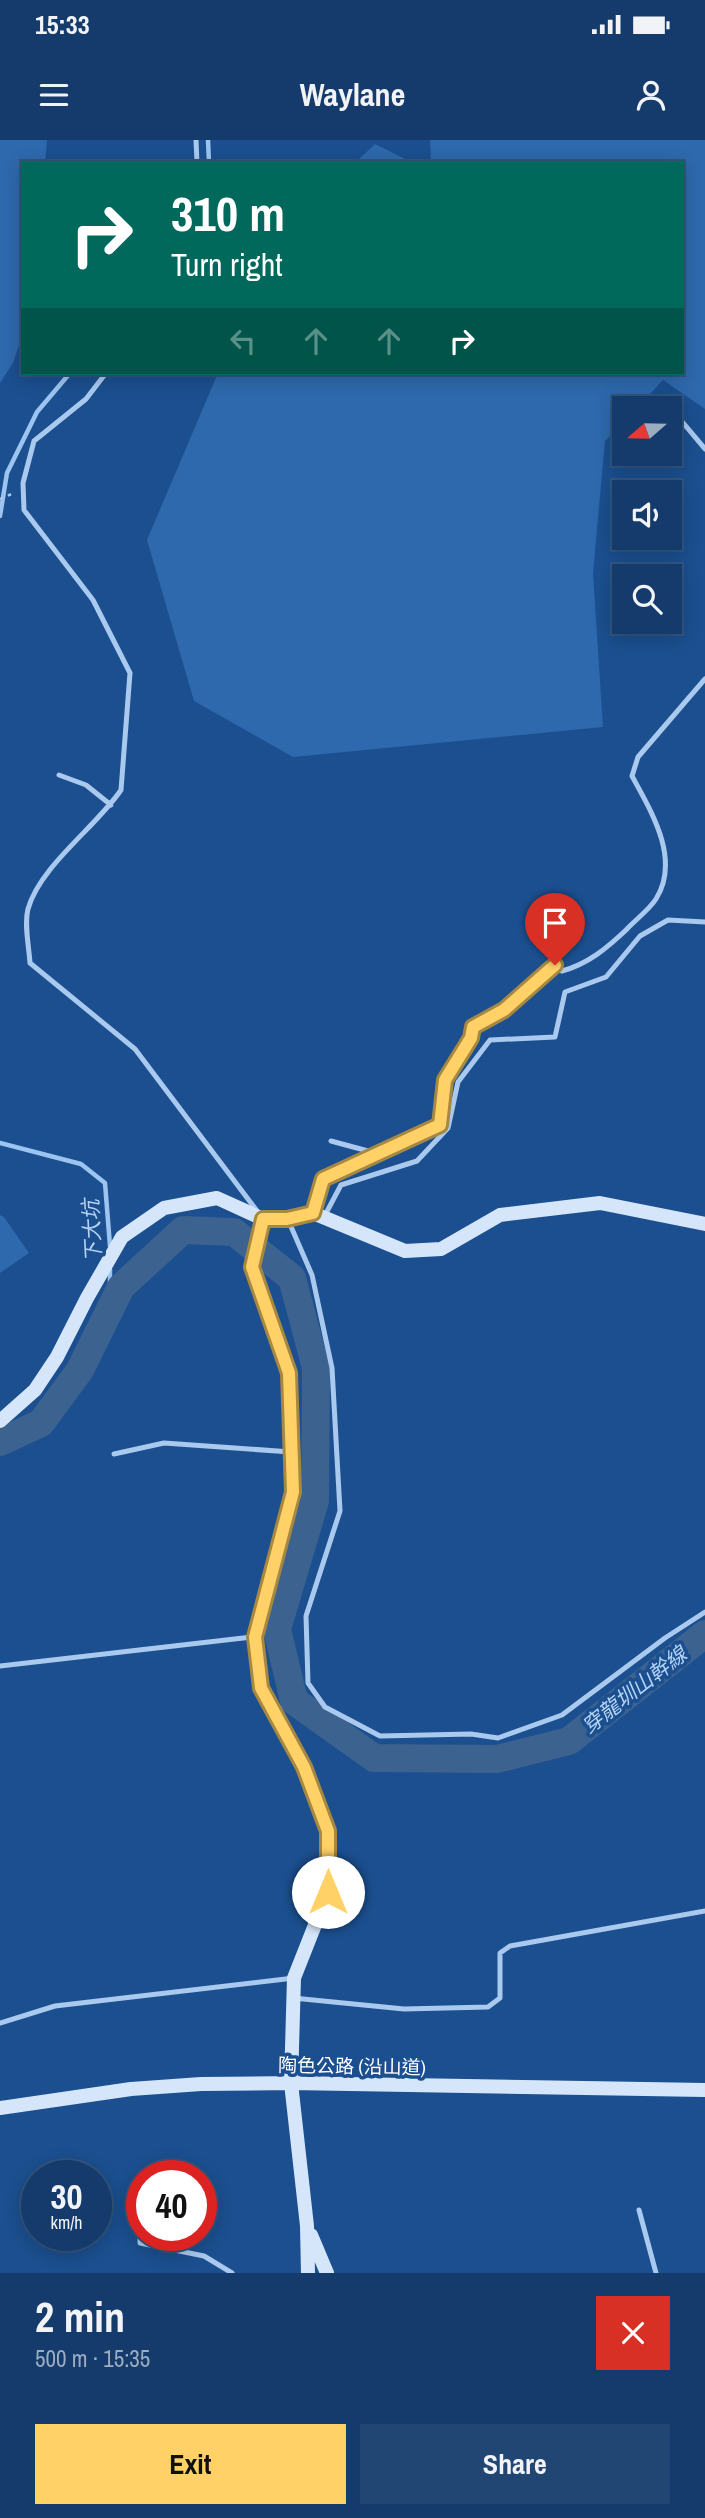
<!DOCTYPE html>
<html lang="en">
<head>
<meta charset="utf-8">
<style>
  :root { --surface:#143b6b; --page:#214673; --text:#f1f3f6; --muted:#9dadc1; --line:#33557e; --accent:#ffd166 }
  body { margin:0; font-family:"Archivo Narrow","Noto Sans TC",sans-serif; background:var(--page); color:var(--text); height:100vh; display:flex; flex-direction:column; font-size:26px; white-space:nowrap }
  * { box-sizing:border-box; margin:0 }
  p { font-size:23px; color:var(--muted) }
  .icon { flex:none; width:38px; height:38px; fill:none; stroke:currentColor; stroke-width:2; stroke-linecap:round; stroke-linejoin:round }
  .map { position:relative; height:2133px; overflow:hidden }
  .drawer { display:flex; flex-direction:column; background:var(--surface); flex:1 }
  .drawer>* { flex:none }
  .top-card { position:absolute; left:21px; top:21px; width:663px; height:214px; border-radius:0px; box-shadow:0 4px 18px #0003,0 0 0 2px var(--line); background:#00695c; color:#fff; overflow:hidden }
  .needle { width:46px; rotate:250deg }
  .tools { position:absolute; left:612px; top:256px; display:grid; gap:14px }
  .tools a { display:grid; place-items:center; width:70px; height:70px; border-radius:0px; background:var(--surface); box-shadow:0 4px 18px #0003,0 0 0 2px var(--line); font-size:35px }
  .speed { position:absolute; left:21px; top:2020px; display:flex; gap:14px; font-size:35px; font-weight:700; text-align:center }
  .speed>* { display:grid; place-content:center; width:91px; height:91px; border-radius:50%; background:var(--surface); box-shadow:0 4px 18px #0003,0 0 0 2px var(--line); line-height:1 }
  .speed small { font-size:18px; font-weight:400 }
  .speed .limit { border:10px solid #d22; background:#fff; color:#111 }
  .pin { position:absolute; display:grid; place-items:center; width:60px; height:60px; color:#fff; margin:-72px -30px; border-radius:50% 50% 50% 0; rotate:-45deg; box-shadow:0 0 7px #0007 }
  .pin .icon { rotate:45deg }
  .me { position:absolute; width:77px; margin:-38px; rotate:0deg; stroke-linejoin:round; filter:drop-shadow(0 0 5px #0008) }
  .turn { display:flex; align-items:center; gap:24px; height:147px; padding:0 35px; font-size:32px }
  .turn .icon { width:91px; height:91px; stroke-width:2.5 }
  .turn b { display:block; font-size:49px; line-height:60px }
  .lanes { display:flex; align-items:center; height:66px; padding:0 35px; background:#0003; justify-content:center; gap:35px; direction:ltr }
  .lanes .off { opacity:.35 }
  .round { display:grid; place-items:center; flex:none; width:74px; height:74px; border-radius:0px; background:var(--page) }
  .headline { display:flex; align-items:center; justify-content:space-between; height:119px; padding:0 35px }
  h1 { font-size:42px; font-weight:800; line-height:52px }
  .action { display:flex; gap:14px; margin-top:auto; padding:14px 35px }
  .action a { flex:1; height:80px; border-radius:0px; background:var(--accent); color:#111; font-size:28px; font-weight:800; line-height:80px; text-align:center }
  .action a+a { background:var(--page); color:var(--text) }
  .status { display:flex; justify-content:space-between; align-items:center; height:49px; padding:0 35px; background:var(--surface); direction:ltr }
  .status svg { height:19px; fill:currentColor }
  header { display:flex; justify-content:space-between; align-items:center; height:91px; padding:0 35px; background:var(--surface); font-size:32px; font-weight:800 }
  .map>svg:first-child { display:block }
  .green { fill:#2e69ad }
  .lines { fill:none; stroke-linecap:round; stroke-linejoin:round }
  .stream { stroke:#9cc4f0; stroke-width:4.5 }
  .river { stroke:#3c6290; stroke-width:28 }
  .path { stroke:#a9c9ee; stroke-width:2.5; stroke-dasharray:3.5 5; stroke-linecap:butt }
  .lane { stroke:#a9c9ee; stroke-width:5 }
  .secondary { stroke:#d6e6fa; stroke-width:14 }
  .route-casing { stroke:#a68842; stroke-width:18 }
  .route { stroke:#ffd166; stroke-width:12 }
  .labels { text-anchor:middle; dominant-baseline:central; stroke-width:7; stroke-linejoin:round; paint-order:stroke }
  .street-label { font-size:19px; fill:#fff; stroke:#1b4f8f }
  .water-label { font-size:21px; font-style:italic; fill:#b5d3f5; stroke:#1b4f8f }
</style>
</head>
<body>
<div class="status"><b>15:33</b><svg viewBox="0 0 49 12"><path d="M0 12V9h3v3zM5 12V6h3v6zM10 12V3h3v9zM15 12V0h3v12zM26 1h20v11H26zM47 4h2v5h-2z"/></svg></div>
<header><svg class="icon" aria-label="menu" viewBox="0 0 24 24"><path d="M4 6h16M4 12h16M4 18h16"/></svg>Waylane<svg class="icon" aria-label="person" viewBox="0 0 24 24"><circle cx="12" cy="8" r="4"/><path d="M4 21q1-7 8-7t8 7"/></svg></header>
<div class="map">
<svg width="705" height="2133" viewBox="0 0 705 2133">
  <rect width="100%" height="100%" fill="#1b4f8f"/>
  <!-- green -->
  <path class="green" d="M0 0H47L45 23H23V194L13 223 0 243Z
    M430 0H705V269L663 240 637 268H625V281L605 301 593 433 603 587 293 617 194 561 147 400 218 233H682V23H431Z
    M375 4 413 23H355Z
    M0 1075 4 1077 29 1113 0 1133Z"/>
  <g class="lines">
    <!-- stream -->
    <path class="stream" d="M208 0 209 23
      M0 376 7 333 37 272 70 233
      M0 1003 81 1024 105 1043 110 1106
      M110 1169V1129"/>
    <!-- river -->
    <path class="river" d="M0 1302 41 1283 80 1230 121 1147 183 1090 234 1092 292 1138 316 1228 315 1361 277 1489 294 1561 374 1618 497 1619 569 1601 705 1494"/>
    <!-- path -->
    <path class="path" d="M0 359 14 353"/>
    <!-- lane -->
    <path class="lane" d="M196 0 197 23
      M106 233 86 259 34 301 23 343 24 370 93 460 130 533 121 650C96 687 40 726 28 769 24 784 29 807 30 823L135 909 257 1071
      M670 274 679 278 705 309
      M59 635 86 645 111 665
      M331 1001 368 1011 379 1012
      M313 1073 322 1039 440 985 445 940 471 898 473 887 504 870 555 825 562 831C588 824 607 808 626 790 635 780 649 770 656 759 681 719 651 671 632 636L638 617 705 539
      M324 1077 341 1045 417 1021 448 988 458 942 490 900 555 897 565 852 606 837 640 796 668 780 705 782
      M289 1082 312 1135 332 1228 340 1371 306 1476 308 1543 325 1567 380 1596 471 1594 498 1598 562 1575 665 1498 705 1472
      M114 1314 164 1303 291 1312
      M0 1526 252 1497
      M293 1858 404 1869 488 1867 500 1858V1813L510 1806 705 1771
      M0 1883 55 1866 294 1838
      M639 2070 656 2133
      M140 2074V2103L204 2116 232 2133"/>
    <!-- secondary -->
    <path class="secondary" d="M263 1079 252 1127 289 1233 293 1352 255 1497 261 1548 304 1627 328 1691V1752L294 1838 291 1943 307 2086 308 2133
      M0 1281 35 1250 57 1217 87 1158 122 1097 164 1068 217 1058 263 1079H287L313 1073 405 1111 441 1109 500 1075 600 1063 705 1084
      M0 1968 131 1949 201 1944 291 1943 705 1950
      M311 2095 327 2133"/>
  </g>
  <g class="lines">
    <defs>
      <path id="route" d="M328 1752V1691L304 1627 261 1548 255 1497 293 1352 289 1233 252 1127 263 1079H287L313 1073 323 1039 440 985 445 940 471 898 473 887 504 870 555 825"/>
    </defs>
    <!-- route casing -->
    <use href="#route" class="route-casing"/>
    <!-- route -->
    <use href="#route" class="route"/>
  </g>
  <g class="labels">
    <!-- street labels -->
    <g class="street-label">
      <text transform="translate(352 1926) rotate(1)">陶色公路 (沿山道)</text>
    </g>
    <!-- water labels -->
    <g class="water-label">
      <text transform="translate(92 1091) rotate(-93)">下大坑</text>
      <text transform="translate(634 1550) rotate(-38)">穿龍圳山幹線</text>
    </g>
  </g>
</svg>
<div class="tools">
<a><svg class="needle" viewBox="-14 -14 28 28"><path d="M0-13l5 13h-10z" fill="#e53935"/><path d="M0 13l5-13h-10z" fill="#9dadc1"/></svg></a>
<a><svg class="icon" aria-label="sound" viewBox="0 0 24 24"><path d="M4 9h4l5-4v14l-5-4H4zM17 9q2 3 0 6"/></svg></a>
<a><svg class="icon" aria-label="search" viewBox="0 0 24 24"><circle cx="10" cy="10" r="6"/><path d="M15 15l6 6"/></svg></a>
</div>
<div class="speed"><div>30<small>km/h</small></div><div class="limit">40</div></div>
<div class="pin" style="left:555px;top:825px;background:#d93025"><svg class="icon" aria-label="arrive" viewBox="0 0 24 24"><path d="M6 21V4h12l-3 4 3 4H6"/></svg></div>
<svg class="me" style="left:328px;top:1752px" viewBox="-20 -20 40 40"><circle r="19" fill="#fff"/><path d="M0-13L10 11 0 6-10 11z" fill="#ffd166"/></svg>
<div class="top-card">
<div class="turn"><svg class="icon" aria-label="right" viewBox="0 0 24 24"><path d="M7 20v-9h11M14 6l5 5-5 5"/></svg><div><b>310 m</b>Turn right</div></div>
<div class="lanes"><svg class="icon off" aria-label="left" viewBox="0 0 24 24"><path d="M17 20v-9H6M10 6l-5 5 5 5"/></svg><svg class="icon off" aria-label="ahead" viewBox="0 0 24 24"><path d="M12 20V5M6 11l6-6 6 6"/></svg><svg class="icon off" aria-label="ahead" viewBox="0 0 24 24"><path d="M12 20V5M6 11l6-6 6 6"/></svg><svg class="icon" aria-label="right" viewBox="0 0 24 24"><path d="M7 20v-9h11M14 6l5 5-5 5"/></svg></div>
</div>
</div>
<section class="drawer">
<div class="headline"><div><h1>2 min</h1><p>500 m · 15:35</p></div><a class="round" style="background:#d93025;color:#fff"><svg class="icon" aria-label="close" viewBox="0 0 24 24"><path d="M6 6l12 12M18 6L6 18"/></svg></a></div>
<div class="action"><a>Exit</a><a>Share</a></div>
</section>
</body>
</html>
